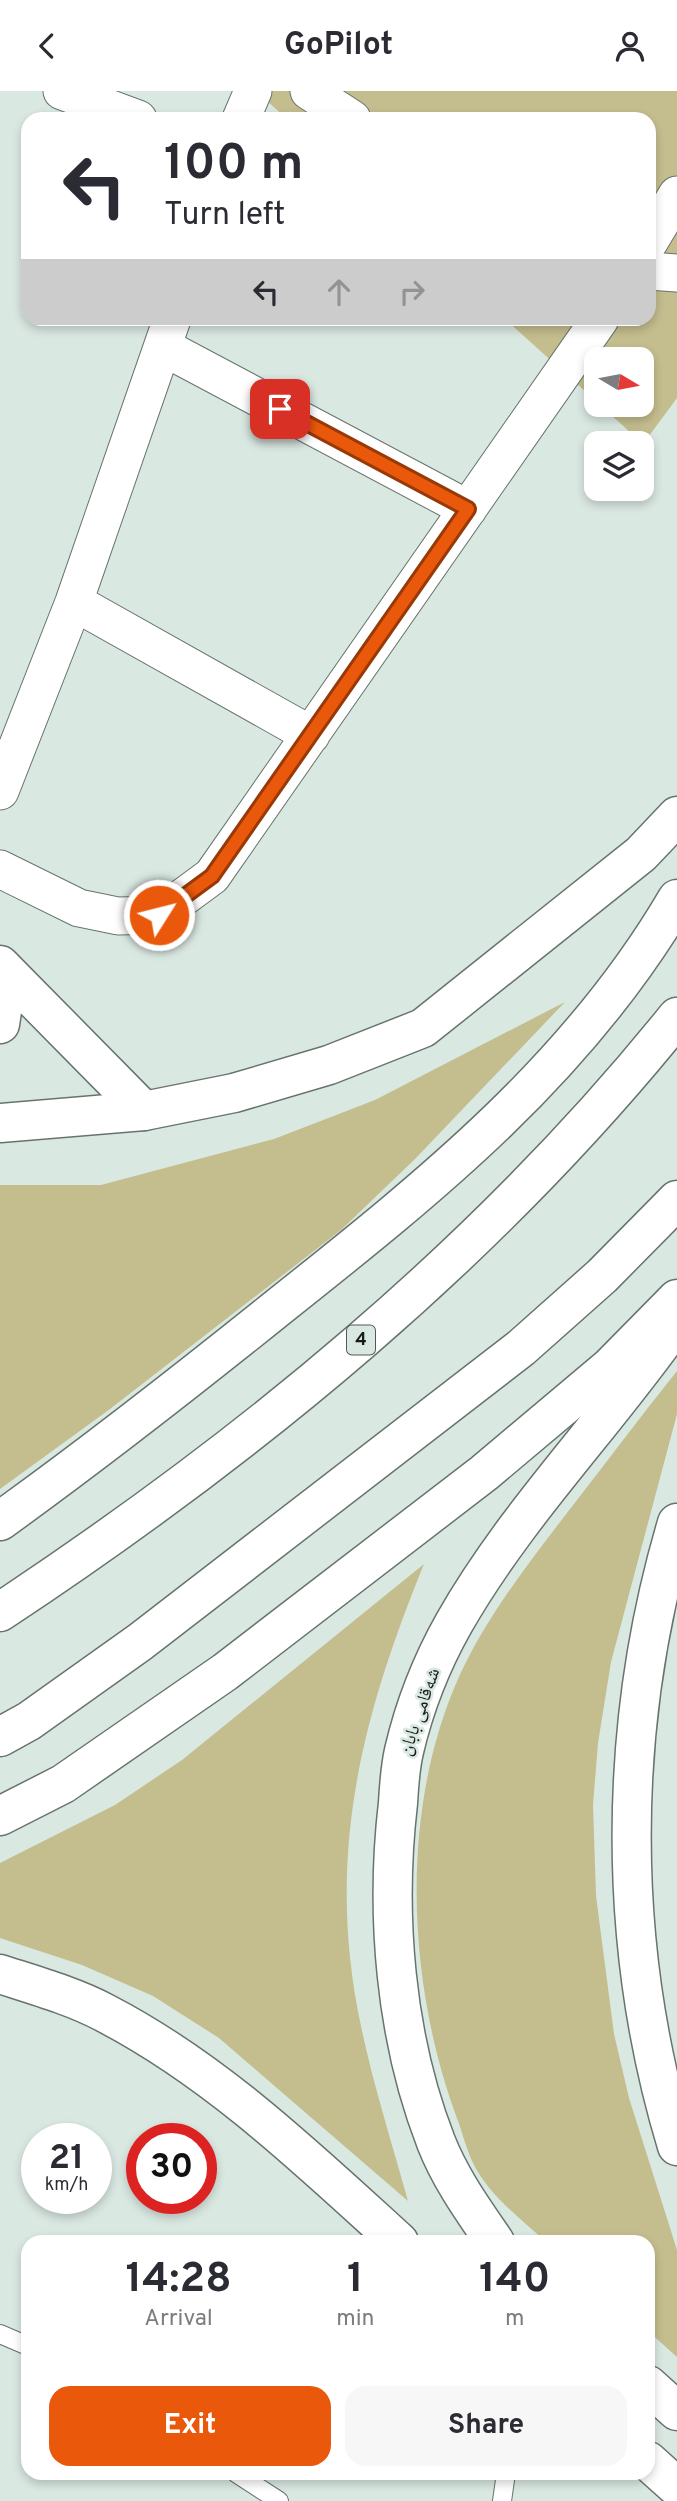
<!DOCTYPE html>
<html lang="en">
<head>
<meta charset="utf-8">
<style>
  :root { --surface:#fff; --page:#f7f7f7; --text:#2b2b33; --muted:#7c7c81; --accent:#ea580c }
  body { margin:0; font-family:Overpass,"Noto Naskh Arabic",sans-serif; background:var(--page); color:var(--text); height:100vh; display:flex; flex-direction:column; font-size:26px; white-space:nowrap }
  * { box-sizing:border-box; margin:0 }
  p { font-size:23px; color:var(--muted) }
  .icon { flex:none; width:38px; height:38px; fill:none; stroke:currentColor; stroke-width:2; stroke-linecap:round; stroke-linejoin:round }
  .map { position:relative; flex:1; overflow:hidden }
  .sheet { position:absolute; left:21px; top:2144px; width:634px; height:245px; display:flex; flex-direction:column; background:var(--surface); border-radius:21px; box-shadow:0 4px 10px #0003 }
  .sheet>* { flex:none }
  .hud { position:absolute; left:21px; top:21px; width:635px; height:214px; border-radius:21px; box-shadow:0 4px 10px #0003; background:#fff; color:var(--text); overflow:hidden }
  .needle { width:46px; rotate:100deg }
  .tools { position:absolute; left:584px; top:256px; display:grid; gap:14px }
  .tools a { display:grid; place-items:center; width:70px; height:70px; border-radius:14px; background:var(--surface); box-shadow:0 4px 10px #0003; font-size:35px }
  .speed { position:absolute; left:21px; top:2032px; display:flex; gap:14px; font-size:35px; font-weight:700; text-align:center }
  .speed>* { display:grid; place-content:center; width:91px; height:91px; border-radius:50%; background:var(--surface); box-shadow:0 4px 10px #0003; line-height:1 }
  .speed small { font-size:18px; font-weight:400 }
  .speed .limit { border:10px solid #d22; background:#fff; color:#111 }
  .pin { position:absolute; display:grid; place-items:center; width:60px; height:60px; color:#fff; margin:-30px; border-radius:14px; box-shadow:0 4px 10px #0006 }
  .me { position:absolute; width:77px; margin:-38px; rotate:54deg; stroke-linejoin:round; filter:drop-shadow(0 0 5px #0008) }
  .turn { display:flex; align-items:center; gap:24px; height:147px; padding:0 28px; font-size:32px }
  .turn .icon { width:91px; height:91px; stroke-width:2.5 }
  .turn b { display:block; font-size:49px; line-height:60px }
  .lanes { display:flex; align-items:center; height:66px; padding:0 28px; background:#0003; justify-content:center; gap:35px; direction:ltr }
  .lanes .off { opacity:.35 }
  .eta { display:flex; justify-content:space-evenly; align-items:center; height:119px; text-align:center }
  .eta b { font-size:42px; font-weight:700; line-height:49px }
  .action { display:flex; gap:14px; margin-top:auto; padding:14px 28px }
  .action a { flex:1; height:80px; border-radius:21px; background:var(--accent); color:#fff; font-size:28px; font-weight:700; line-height:80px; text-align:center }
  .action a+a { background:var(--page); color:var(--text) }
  header { display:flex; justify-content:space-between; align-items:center; height:91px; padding:0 28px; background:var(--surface); font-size:32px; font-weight:700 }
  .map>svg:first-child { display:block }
  .green { fill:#c4bd8e }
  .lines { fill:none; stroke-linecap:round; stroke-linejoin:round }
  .lane-casing { stroke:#67746e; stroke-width:20 }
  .street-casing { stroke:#67746e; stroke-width:39 }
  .secondary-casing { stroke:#67746e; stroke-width:41 }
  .primary-casing { stroke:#67746e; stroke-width:41 }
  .highway-casing { stroke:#67746e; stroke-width:41 }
  .lane { stroke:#fff; stroke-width:18 }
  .street { stroke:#fff; stroke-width:37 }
  .secondary { stroke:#fff; stroke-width:38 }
  .primary { stroke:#fff; stroke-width:38 }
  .highway { stroke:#fff; stroke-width:38 }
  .route-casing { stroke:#983908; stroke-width:18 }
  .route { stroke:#ea580c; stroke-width:12 }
  .labels { text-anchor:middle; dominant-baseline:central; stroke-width:5; stroke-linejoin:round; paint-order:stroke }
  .shield { fill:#dae8e2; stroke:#525956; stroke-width:2 }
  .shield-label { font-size:18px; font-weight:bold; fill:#171c1a }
  .street-label { font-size:19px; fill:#171c1a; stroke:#dae8e2 }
</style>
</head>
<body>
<header><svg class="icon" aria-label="back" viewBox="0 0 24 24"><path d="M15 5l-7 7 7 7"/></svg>GoPilot<svg class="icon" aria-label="person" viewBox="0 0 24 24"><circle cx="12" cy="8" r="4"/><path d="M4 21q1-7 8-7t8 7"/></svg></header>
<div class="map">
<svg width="677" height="2410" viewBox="0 0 677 2410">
  <rect width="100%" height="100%" fill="#dae8e2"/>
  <!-- green -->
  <path class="green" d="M256 0H677V307L643 353 599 313H642V268H597V311L505 228H649V28H287Z
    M565 911 415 1068 341 1139 110 1318 0 1398V1094H101L274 1048 375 1009Z
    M677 1280V1323L611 1571 598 1652 593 1714 596 1805 614 1943 629 2007 677 2159V2266L648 2240V2151H546C521 2128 490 2105 474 2074 467 2060 463 2044 458 2030 408 1897 399 1728 455 1595 482 1531 528 1473 570 1418 606 1372 640 1326 677 1280Z
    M424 1473C361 1628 325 1766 361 1935 373 1993 392 2052 408 2110L219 1947 153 1905 82 1874 0 1847V1772L115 1714 182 1669Z"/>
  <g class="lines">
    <defs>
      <path id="lane" d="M0 2243 28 2255
        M236 2382 279 2410
        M502 2410 506 2382"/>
      <path id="street" d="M62 0 138 28
        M309 0 352 28
        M241 28 253 0
        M649 151 677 104
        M649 180 677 182
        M163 256 468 418
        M74 511 311 644
        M0 700 74 511 172 228
        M0 778 79 817 118 825 159 824 212 785 600 228"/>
      <path id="secondary" d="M0 874 144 1020
        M0 933 5 901 2 876"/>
      <path id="primary" d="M677 1432C617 1634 616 1854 677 2055
        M0 1883C34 1894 73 1905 105 1922 215 1979 308 2068 399 2151
        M495 2151C473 2119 450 2087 436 2051 395 1946 385 1823 398 1712 399 1695 400 1677 404 1660 414 1617 432 1571 454 1532 516 1423 605 1334 677 1231
        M648 2294 677 2320
        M648 2370 677 2396"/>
      <path id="highway" d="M0 1032 144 1020 234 1002 329 974 423 937 641 763 677 725
        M0 1430C96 1361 189 1288 281 1214 432 1094 578 977 677 808
        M0 1521C251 1355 488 1161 677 926
        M0 1646 29 1630 140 1551 521 1257 602 1185 677 1109
        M0 1725 63 1693 225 1581 484 1382 610 1276 677 1208"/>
    </defs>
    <!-- lane casing -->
    <use href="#lane" class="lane-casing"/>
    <!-- street casing -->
    <use href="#street" class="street-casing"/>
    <!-- secondary casing -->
    <use href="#secondary" class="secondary-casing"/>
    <!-- primary casing -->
    <use href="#primary" class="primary-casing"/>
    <!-- highway casing -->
    <use href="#highway" class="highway-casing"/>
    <!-- lane -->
    <use href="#lane" class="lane"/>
    <!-- street -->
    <use href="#street" class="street"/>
    <!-- secondary -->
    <use href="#secondary" class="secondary"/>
    <!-- primary -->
    <use href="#primary" class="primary"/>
    <!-- highway -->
    <use href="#highway" class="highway"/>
  </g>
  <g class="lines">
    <defs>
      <path id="route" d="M159 824 212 785 468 418 280 318"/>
    </defs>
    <!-- route casing -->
    <use href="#route" class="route-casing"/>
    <!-- route -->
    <use href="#route" class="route"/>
  </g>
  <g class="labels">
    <!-- shield labels -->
    <rect class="shield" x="347" y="1234.5" width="28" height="29" rx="5"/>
    <g class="shield-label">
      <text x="361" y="1249">4</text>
    </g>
    <!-- street labels -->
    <g class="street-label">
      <text transform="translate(420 1621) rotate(-71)">شەقامی بابان</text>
    </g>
  </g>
</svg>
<div class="tools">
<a><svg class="needle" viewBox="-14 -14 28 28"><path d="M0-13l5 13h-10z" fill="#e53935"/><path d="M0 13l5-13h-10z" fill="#7c7c81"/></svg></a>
<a><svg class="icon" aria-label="layers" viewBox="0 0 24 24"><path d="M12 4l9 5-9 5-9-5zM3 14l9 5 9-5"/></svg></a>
</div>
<div class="speed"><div>21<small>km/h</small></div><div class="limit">30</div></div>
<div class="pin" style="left:280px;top:318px;background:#d93025"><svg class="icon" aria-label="arrive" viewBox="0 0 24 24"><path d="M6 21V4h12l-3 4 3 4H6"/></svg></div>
<svg class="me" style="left:159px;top:824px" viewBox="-20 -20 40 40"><circle r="17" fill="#ea580c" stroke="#fff" stroke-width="3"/><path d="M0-11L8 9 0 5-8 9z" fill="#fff"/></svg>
<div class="hud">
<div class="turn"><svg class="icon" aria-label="left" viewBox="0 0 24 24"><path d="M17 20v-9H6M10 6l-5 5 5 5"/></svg><div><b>100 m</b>Turn left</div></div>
<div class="lanes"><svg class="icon" aria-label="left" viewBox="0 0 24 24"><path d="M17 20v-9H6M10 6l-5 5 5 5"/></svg><svg class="icon off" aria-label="ahead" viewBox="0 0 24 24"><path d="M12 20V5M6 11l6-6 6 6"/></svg><svg class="icon off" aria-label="right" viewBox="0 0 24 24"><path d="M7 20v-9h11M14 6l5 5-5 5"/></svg></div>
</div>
<section class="sheet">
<div class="eta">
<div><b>14:28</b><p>Arrival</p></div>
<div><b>1</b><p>min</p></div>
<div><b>140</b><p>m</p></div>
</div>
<div class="action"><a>Exit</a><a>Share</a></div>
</section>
</div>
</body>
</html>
